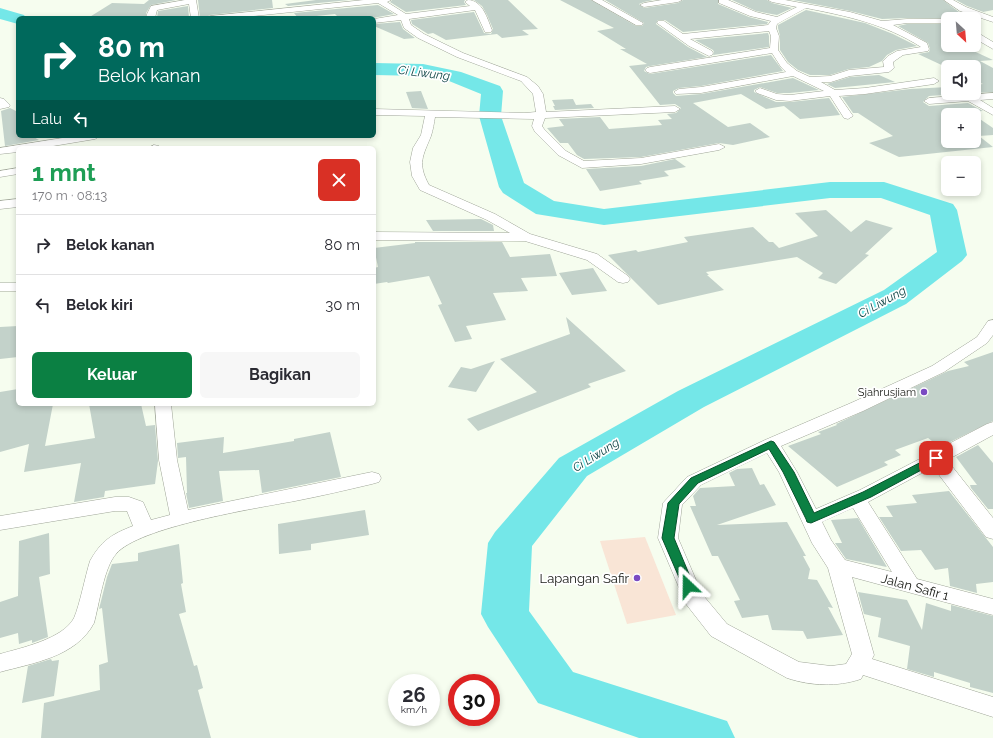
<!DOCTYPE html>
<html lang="id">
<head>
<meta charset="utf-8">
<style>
  :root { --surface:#fff; --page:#f7f7f7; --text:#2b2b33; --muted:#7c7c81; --line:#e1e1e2; --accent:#0b8043 }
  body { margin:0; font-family:Raleway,sans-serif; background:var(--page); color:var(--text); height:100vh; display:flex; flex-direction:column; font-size:15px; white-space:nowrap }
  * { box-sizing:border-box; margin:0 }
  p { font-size:13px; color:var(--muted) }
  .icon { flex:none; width:22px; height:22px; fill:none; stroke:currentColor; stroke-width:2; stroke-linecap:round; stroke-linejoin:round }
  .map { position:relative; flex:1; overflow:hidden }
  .side { position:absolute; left:16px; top:146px; width:360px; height:260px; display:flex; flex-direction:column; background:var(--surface); border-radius:6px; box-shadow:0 2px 6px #0003 }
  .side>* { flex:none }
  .guide { position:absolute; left:16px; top:16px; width:360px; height:122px; border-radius:6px; box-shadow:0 2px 6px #0003; background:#00695c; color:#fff; overflow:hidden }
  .needle { width:26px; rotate:154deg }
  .controls { position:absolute; left:941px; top:12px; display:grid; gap:8px }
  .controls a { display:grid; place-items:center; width:40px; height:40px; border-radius:6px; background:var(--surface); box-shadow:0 2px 6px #0003; font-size:20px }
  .speed { position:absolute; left:388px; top:674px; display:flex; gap:8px; font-size:20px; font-weight:700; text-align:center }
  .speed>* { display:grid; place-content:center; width:52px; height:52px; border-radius:50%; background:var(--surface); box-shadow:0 2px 6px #0003; line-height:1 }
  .speed small { font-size:10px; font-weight:400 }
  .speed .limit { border:6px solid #d22; background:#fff; color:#111 }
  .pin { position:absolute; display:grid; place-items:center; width:34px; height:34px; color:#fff; margin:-17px; border-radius:8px; box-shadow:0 2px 6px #0006 }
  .me { position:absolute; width:44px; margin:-22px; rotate:337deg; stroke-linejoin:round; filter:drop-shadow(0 0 3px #0008) }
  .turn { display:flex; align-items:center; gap:14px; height:84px; padding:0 16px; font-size:18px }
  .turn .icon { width:52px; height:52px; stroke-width:2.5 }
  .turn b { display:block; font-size:28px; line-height:34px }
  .then { display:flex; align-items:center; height:38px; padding:0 16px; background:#0003; gap:8px; font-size:15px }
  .round { display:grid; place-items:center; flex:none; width:42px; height:42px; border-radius:6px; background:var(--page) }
  .headline { display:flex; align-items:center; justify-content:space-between; height:68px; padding:0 16px }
  h1 { font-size:24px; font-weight:700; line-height:30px; color:#1e9e55 }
  .action { display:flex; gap:8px; margin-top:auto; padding:8px 16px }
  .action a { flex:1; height:46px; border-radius:6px; background:var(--accent); color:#fff; font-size:16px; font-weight:700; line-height:46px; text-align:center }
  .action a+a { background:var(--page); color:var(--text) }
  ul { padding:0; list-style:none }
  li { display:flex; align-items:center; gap:12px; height:60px; padding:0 16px; border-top:1px solid var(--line) }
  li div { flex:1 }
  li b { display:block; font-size:15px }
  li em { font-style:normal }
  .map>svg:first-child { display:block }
  .green { fill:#f9e5d6 }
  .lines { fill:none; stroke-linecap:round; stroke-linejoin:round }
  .river { fill:#74e7e8; fill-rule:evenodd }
  .building { fill:#c3d2ca }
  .minor-casing { stroke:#9fa598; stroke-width:1 }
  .minor { fill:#fff; fill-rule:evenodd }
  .route { fill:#0b8043; stroke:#07532c }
  .poi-dot { fill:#7a4ac2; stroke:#fff; stroke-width:1.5 }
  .labels { text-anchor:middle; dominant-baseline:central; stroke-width:3.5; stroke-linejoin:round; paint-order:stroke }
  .poi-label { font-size:11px; fill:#181a15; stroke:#fff; text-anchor:end }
  .water-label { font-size:12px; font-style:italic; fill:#063e3f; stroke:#fff }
  .near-poi-label { font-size:13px; fill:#181a15; stroke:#fff; text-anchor:end }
  .near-street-label { font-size:13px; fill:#181a15; stroke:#fff }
</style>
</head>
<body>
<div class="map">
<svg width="993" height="738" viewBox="0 0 993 738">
  <rect width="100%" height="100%" fill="#f6fdef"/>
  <!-- green -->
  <path class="green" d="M645 537 676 615 627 624 600 541Z"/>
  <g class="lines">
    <!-- river -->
    <path class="river" d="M0 8 24 15 26 18H18V24L0 19Z
      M374 63 423 64 461 72 500 86 503 91 501 116 524 183 554 201 604 209 830 182H884L953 204 957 210 967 255 962 261 906 304 704 407 587 476 532 546 529 611 573 672 727 721 735 738H639L538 703 488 627 481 614 488 543 495 532 559 458 678 391 884 290 937 252 930 215 881 198H830L604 225 536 214 503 193 499 187 479 116 481 94 449 81 423 76 374 75Z"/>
  </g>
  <!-- building -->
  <path class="building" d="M149 0H176L151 5 146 13V18H88L112 3 144 4Z
    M198 0H272L273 8 210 15 205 18H200Z
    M316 0H349L288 6 285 4Z
    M392 0H465L464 2 466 5 406 12 390 2Z
    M474 0H508L538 29 522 30 529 35 502 38 497 34 446 40 433 33 428 34 412 24 411 20 474 12 484 33 491 34 493 29 487 15 482 6Z
    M560 0H591L636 26H642L644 23 605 0H653L644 2 639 4 644 8 678 3 683 0H718V4L749 17 768 22 767 24 683 32 665 20H658L656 24 688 47 707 57 650 66 646 67 644 71 650 74 771 55 783 71 701 86 679 88 673 91V93L676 96 701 94 793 78 819 90 790 93H777L760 87 754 90V92L776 102H790L829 98 840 115 800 119 784 106 766 109 741 94 693 103 728 127 750 123 770 137 733 145 719 143 641 157 584 159 577 155 568 143H560L547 128 564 126 559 119 600 117 609 129 662 125 658 120 672 119 667 114 676 113 681 108 675 104 660 105 629 66 647 64 620 49H626L597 31 614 28Z
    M732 0H767L772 3 792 8 777 15 756 11Z
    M793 0H943L959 12 973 17 968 18 970 19 907 18 882 19 850 11Z
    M956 0H993V10L983 12 989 14 967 6Z
    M378 5 394 14 373 18H339L335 14 298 18 294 13Z
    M188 6 189 18H157L158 11Z
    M806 10 865 23 893 34 917 46 896 50 887 55 882 61 869 67 849 69 830 75H810L798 70 788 62 780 50V36L778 28V25Z
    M400 22 403 29 415 38 404 39 374 26V24Z
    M907 24H948V45H974L977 46 965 47 993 60 980 61 993 68V92L974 93V85L983 84 974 80V67L948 68 918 54 929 52 930 49 928 43 898 26Z
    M768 33 769 36V47L713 55 714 52 713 50 695 40Z
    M879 75 895 82 835 88 827 84 850 77Z
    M948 87V93H974L929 96 923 102 929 106 968 103 983 111 970 112 974 115H948V141H974V115L993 128V135L979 136 993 147 899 157 869 143 893 136 858 113H853L842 97 910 89Z
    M421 91 428 109 412 108 406 92Z
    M573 99 576 105 591 104 594 108 555 110 553 106H555L552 100Z
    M10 108 18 112V136H32L39 140 5 146 1 111Z
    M675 159 686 167 664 171 669 176 639 181 642 184 600 191 586 169 641 166Z
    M826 210 851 232 866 220 893 228 865 254 869 255 836 284 818 278 823 273 797 257 706 272 709 275H707L724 290 658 305 608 255 636 250 638 252 688 242 684 237 753 227 769 242H773L779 248 818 236 795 213Z
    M481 219 493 225 494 231H433L426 220Z
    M415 242H502L510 257 550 254 557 276 521 278 528 291 493 293 506 320 466 326 472 339 455 342 438 305 442 304 429 276 388 283 387 282 374 284V268L378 267 374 248 415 243Z
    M593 268 607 291 572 295 559 273Z
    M566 317 626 371 588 384 591 387 478 431 467 419 537 392 500 359 570 334Z
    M18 326V357L0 359V327Z
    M993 352V421L940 447 928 438 895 450 901 455 884 462 888 465 837 487 788 446 821 434 818 432 837 425 836 424 948 371 969 366 964 362Z
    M495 361 476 392 448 387 461 367 471 369Z
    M18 389V404H53L45 446 95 438 89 404H141L146 426 155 425 158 461 155 484 105 491 104 497 74 502 81 463 24 472 29 444 0 452V392Z
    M330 432 341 477 262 493 259 470 219 471 223 501 189 508 186 493H187L186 457 178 458 177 443 224 437 223 453 294 441V439Z
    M978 445 993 463V509H988L971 488 970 485H977L956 457Z
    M752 468 760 485 764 484 776 505 717 525 787 522 806 556H803L810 569 808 579 817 580 833 608 828 607 843 635 807 639 803 631 772 630 768 615H766L742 618 734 601 740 600 718 556H712L690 506H696L693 496 700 488 735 486 729 473 737 469Z
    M949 491 993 547V582L976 584 977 593 950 586 948 568 935 570 921 550 901 551 879 517H893L886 506 917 503 912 495Z
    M365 510 369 535 311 544V550L279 554 278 524Z
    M858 518 887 567 846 559 835 543H842L831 520Z
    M49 533 50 574 39 577 48 637 32 643V640L19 644 18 633 0 638V602L18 596 19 541Z
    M179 544 183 583 181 584 186 612 179 614 194 666 197 665 203 688 198 690 211 738H41L44 703 100 690 99 665 108 662 102 608 99 609 107 577 112 564 138 561V553Z
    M858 592 907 600 922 630 926 603 951 611V605L993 616V693L970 687V683L934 672V677L907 669 910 646 878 637 881 618 864 614Z
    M51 659 52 661 59 660 54 696 22 703 28 666Z"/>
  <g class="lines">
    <defs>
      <path id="minor" d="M185 0H196L199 18H191L189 4 157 10 155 18H147V14L151 6Z
        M364 0H391L387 2 406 14 470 6 465 2 468 0C483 1 487 18 492 30L491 32H485L475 10 409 19 411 25 424 34 463 53 527 77 538 86 543 94 546 112 675 106 680 109 675 112 545 118 542 126 544 129 566 151 584 161 641 158 719 144 725 147 719 150 641 164 582 168 558 155 535 132 532 126 534 119 435 117C434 123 433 130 431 136 423 156 417 163 429 185L495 214 530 234 597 254 628 276 630 279 628 282 623 283 618 282 587 260 525 241 374 240V232L510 233 487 220 420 190 412 176 410 162 413 148 421 135 425 116 374 115V109L525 113 536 112 533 94 521 81 457 57 418 38 404 28 401 20 374 23V19L398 15 378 3 234 18H206L210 16Z
        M592 0H602L643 23 642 25H636Z
        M662 0H682L678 2 644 7 640 5 644 3Z
        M719 0H728L756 12 777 17 797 7 772 2 768 0H785L850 12 882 21 907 19H950H948V23H907L893 25 927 43 929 49 928 51 903 55 893 62 894 68 889 72 850 76 831 82H821L835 90 865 88 934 78 939 81 934 84 865 94 839 96 853 116 848 119 844 118 830 96 790 101 776 100 757 93 755 91 760 88 777 94 790 95 824 91 793 76 701 93 676 94 674 92 679 89 701 87 786 72 781 67 772 53 650 73 647 72 645 70 647 68 650 67 770 48 771 36 769 31 690 39 712 51 713 53 712 55 709 56 689 46 657 23 658 21H664L683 34 768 25 771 21 750 16 719 3ZM806 8C847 16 885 24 921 47L897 51 888 56 883 61 884 67 849 70 830 76 810 77 797 71 787 63 778 50 779 36 776 28 777 24Z
        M944 0H953L966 7 993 17V22L960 11Z
        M974 33H978L993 42V49L974 38Z
        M993 93V99L980 100 993 108V115L968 101 929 104 924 101 929 98Z
        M0 98 4 99 10 105 9 107 0 109Z
        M75 136H100L95 139 41 148H18V152L0 154V148Z
        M154 145 159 146 161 148H148Z
        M18 168V174L0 177V171Z
        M18 199V207L0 209V201Z
        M0 283H18V291H0Z
        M993 320V335L987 343 944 372 863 411 781 446 797 472 816 509 860 490 987 424 993 422V435L947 460 993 518V539L986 537 933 467 868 502 917 579 993 599V615L852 577 874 655 872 659 993 697V717L863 675 861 679C837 687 811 686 787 678L711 636 686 604 658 538 663 503 687 477 765 440 851 403 932 366 977 337 988 321ZM767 453 779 472 812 543 828 568 852 654 846 664 831 666 799 662 727 624 702 594 678 538 682 505 701 485ZM853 508 892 572 845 560 831 540 822 522Z
        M155 404H171L177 460 188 510 372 472 379 474 381 478 379 482 372 484C346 490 321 496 295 501 257 508 138 527 116 554 104 567 99 605 94 623 76 657 33 663 0 672V654C21 648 63 639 74 618 80 604 85 577 90 561 101 541 112 534 133 526L127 511H115L0 530V516L115 497H129L143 502 151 520 170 515 159 460Z"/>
    </defs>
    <!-- minor casing -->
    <use href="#minor" class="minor-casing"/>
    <!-- minor -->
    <use href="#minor" class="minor"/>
  </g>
  <!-- route -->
  <path class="route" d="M771 441 774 442 794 472 814 513 863 492 933 456H940L942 458 940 460 871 497 811 523 807 522 806 519 783 472 769 449 698 483 679 504 674 538 694 586 692 589 688 590 684 589 662 538 668 503 691 478Z"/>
  <!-- markers -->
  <g class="poi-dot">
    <circle cx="924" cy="392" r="4"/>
    <circle cx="637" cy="578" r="4"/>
  </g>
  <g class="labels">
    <!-- poi labels -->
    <g class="poi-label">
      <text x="916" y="392">Sjahrusjiam</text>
    </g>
    <!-- water labels -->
    <g class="water-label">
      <text transform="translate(424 73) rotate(7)">Ci Liwung</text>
      <text transform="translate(882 302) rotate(-29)">Ci Liwung</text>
      <text transform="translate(596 455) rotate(-32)">Ci Liwung</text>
    </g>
    <!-- near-poi labels -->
    <g class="near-poi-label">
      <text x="629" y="578">Lapangan Safir</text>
    </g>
    <!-- near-street labels -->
    <g class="near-street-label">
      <text transform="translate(915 587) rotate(15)">Jalan Safir 1</text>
    </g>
  </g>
</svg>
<div class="controls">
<a><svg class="needle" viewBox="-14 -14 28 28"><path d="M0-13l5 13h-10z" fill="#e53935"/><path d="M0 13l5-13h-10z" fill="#7c7c81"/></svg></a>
<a><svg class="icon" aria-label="sound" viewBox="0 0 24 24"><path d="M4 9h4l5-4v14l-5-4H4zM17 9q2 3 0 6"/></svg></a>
<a>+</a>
<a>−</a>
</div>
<div class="speed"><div>26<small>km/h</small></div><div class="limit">30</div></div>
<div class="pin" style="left:936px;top:458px;background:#d93025"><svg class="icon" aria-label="arrive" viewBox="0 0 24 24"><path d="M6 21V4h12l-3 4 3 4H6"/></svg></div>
<svg class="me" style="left:688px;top:586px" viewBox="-20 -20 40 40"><path d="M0-17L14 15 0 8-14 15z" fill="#0b8043" stroke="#fff" stroke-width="4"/></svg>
<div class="guide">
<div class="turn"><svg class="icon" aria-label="right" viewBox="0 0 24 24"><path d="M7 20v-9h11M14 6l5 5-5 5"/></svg><div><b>80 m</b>Belok kanan</div></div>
<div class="then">Lalu<svg class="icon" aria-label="left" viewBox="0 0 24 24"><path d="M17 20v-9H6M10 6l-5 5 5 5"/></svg></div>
</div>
<section class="side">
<div class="headline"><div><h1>1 mnt</h1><p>170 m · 08:13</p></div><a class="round" style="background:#d93025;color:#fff"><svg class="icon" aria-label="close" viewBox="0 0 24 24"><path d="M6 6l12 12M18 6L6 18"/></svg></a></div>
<ul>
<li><svg class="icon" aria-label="right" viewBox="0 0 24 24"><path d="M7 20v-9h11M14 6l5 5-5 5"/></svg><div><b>Belok kanan</b></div><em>80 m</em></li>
<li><svg class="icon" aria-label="left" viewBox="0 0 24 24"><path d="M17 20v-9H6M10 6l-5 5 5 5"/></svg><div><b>Belok kiri</b></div><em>30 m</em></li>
</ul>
<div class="action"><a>Keluar</a><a>Bagikan</a></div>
</section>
</div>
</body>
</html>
